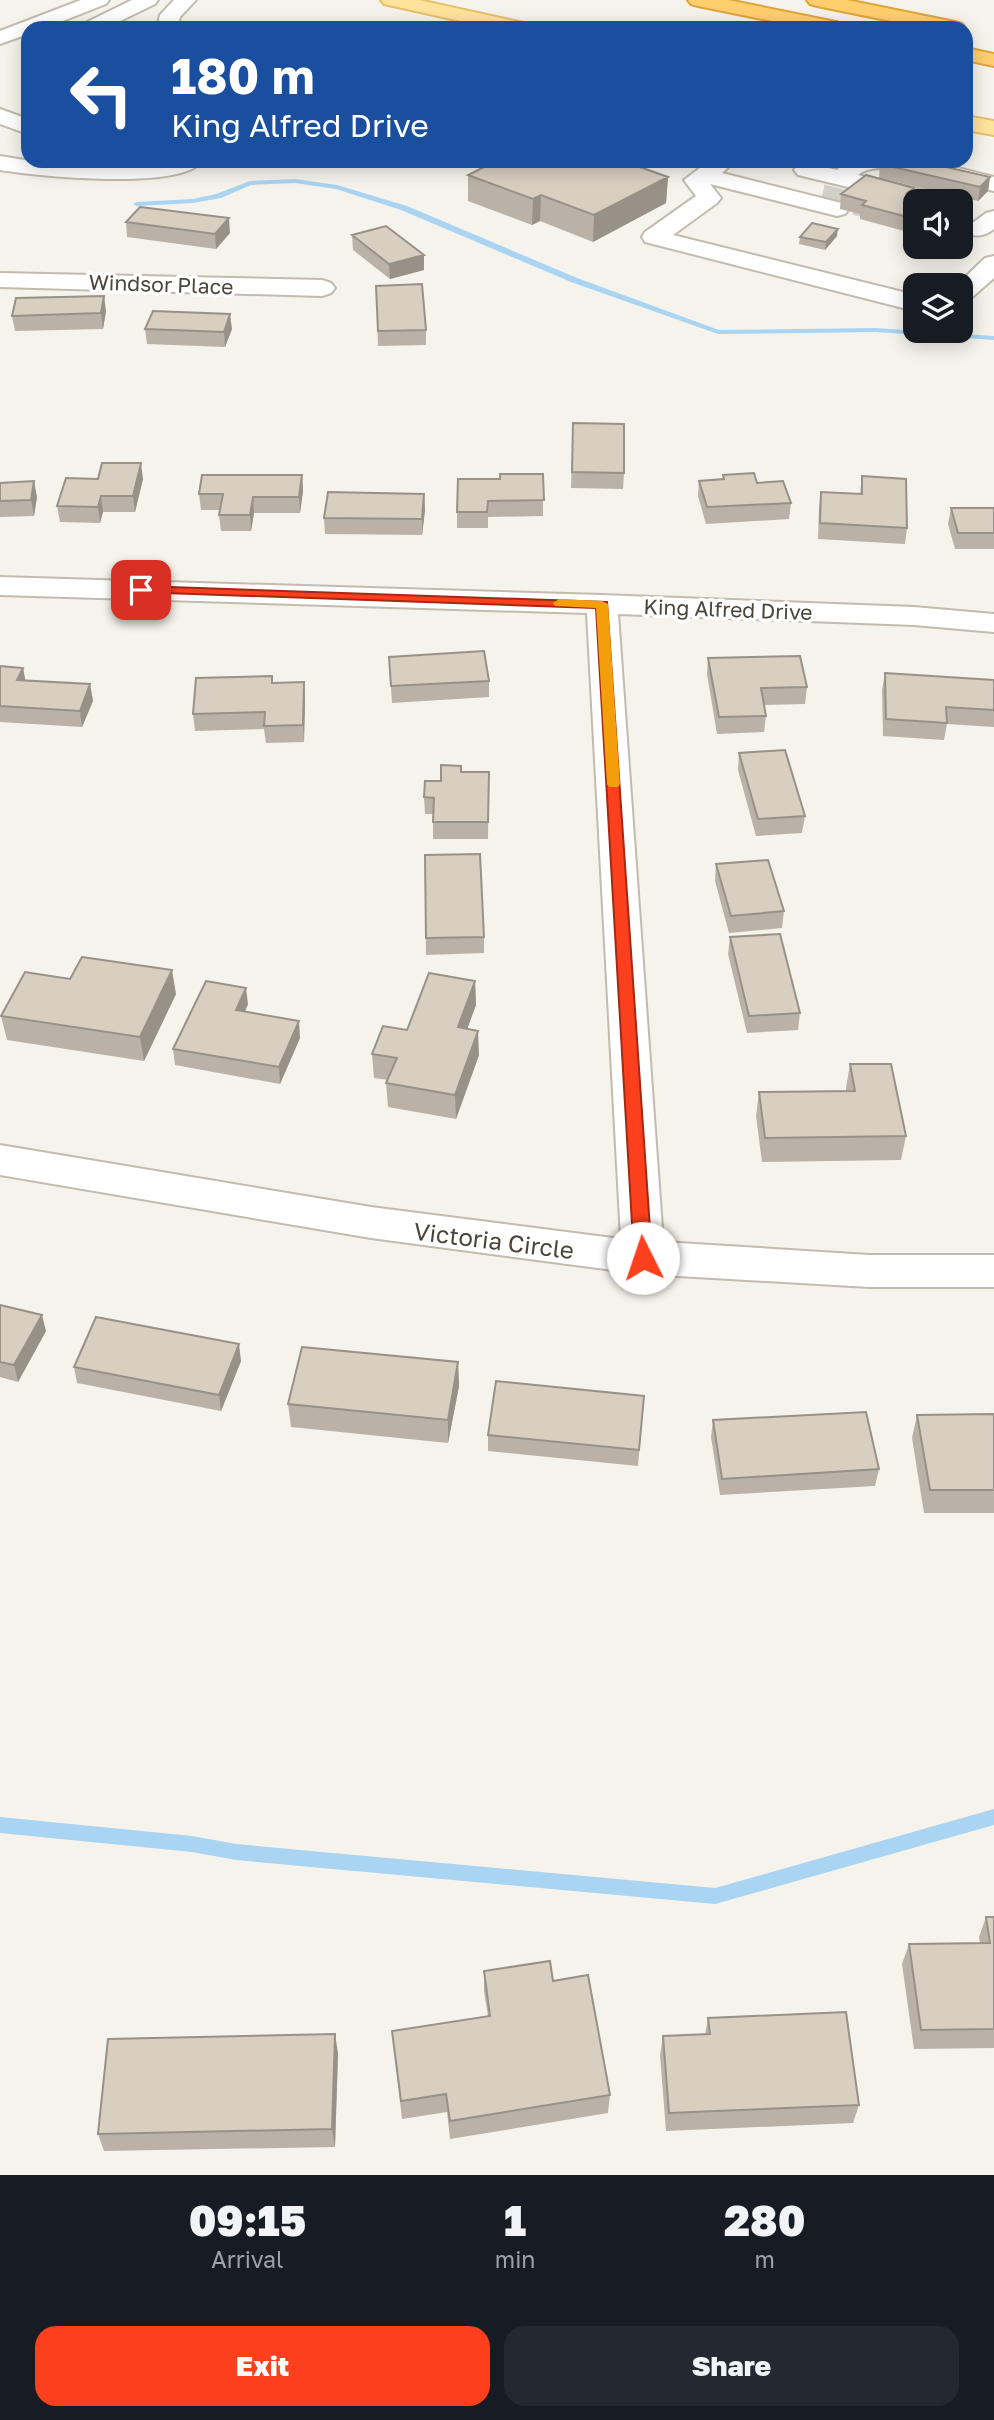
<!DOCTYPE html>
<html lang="en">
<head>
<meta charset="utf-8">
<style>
  :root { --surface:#171b24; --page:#242831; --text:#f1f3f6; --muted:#9ea1a6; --accent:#fc3f1d }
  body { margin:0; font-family:"Golos Text",sans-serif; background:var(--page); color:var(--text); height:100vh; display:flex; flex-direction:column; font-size:26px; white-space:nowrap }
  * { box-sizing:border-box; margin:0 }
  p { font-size:23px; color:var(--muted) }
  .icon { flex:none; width:38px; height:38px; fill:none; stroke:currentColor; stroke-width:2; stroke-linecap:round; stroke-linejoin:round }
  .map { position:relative; height:2175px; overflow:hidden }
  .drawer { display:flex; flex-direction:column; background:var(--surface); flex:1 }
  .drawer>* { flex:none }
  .top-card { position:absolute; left:21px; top:21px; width:952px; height:147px; border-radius:21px; box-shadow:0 4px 18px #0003; background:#1a4fa0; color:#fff; overflow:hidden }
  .tools { position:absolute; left:903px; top:189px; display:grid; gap:14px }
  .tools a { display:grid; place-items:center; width:70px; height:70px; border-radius:14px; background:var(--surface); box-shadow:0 4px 18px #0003; font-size:35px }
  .pin { position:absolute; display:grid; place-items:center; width:60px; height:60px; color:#fff; margin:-30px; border-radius:14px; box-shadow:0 4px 10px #0006 }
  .me { position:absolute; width:77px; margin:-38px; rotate:356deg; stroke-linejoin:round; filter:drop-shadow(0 0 5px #0008) }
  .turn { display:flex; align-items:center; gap:24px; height:147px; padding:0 35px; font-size:32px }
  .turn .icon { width:91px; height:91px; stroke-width:2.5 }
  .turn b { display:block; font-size:49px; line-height:60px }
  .eta { display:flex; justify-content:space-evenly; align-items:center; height:119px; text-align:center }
  .eta b { font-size:42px; font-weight:800; line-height:49px }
  .action { display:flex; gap:14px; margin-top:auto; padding:14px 35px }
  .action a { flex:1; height:80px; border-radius:21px; background:var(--accent); color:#fff; font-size:28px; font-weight:800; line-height:80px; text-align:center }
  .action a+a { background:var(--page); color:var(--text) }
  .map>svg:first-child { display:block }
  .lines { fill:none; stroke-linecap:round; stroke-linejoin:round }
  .stream { fill:#a9d4f2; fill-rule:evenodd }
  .minor-tunnel { stroke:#d4d0c8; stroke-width:23; stroke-dasharray:23 11; stroke-linecap:butt }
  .minor-casing { stroke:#c2bbae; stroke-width:4 }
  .major-casing { stroke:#e6c16a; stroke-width:4 }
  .highway-casing { stroke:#e0a43c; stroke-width:4 }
  .minor { fill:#fff; fill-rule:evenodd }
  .major { fill:#ffe39c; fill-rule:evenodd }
  .highway { fill:#ffcf6e; fill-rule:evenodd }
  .wall { fill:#bab2a6 }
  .shaded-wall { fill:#979187 }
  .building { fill:#d8cfc1; stroke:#979187; stroke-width:2 }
  .route { fill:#fc3f1d; stroke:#a42913; stroke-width:2 }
  .slow { fill:#f59e0b }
  .labels { text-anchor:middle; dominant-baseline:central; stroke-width:7; stroke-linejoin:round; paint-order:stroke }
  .far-street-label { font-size:21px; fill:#4b4439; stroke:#fff }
  .street-label { font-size:24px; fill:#4b4439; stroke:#fff }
</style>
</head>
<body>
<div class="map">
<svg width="994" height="2175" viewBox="0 0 994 2175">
  <rect width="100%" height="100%" fill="#f6f3ec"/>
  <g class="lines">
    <!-- stream -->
    <path class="stream" d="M295 179 337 185 407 206 577 278 719 330 876 328 994 336V340L876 332 718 334 571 282 401 210 336 189 295 183 251 185 221 198 193 203 137 206 133 204 137 202 193 199 216 194 250 181Z
      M994 1809V1825L715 1904 236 1860 192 1852 0 1833V1817L192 1836 236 1844 715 1888Z"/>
    <!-- minor-tunnel -->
    <path class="minor-tunnel" d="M822 196 915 217"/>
    <defs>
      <path id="minor" d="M81 0H109L106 4 45 28H28V34L0 44V31Z
        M132 0H158L155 4 106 28H80L83 24Z
        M174 0H196L180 17 177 28H157L160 15Z
        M0 109 28 119V134L0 124Z
        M0 156 43 163 97 166 202 161C182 191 35 176 0 170Z
        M709 161H735L722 173 845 204 849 209 845 214 837 216 710 184 721 198 717 203 673 235 907 293 915 292V308L907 309 645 242 642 237 645 232 696 196 684 180Z
        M846 161H930L994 177V191C965 184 881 154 858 175L947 196 951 201 915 203 798 175 794 170 798 165 806 163 837 170Z
        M994 211V229C982 238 975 236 961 233V219L974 222 986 213Z
        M994 256V278L970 299 961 301V285H957L985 258Z
        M0 273 322 280 331 283 335 288 331 293 322 296 0 287Z
        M0 577 602 595 914 607 994 614V632L914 625 618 614 663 1242 869 1255H994V1287H869L643 1274 371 1238 0 1175V1145L371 1207 621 1239 587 613 0 595Z"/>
      <path id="major" d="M381 0H419L528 24 531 28H492L384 4Z
        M966 116 994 121V135L966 130Z"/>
      <path id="highway" d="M688 0H728L836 22 843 24 846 28H806L698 6 691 4Z
        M807 0H847L955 22 962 24 965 28H925L817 6 810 4Z
        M966 48 994 54V66L966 60Z"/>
    </defs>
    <!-- minor casing -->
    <use href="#minor" class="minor-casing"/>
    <!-- major casing -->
    <use href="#major" class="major-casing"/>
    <!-- highway casing -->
    <use href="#highway" class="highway-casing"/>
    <!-- minor -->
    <use href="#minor" class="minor"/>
    <!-- major -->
    <use href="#major" class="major"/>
    <!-- highway -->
    <use href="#highway" class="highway"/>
  </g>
  <!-- wall -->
  <path class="wall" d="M476 161H656L642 168 668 177 666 203 593 242 540 221 532 225 468 201V175L488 165Z
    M880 164 990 177 988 191 978 201 879 178Z
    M914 188 913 195 915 201V234L860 219V214L840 209 841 194Z
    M126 222 230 233 216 249 127 237Z
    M352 235 424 255V270L390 279 353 250Z
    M837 236 825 250 799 244 800 237Z
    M376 286 426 330V345L378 346Z
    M106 311 103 329 15 331 12 316Z
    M145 329H232L225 347 147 344Z
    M573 423 624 473 623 489 571 488Z
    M543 474V516L488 517V528H457V512L500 479Z
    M302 475 303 491 300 513H254L251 531H221L219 515 220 510H201L199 494Z
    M723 475 757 483 791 503 789 519 706 524 698 496 699 481 723 479Z
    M862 476 907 528 905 544 818 539 819 508 821 492 860 494Z
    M143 479 135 512H103L100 523 60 522 57 506Z
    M0 483 37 497 34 516 0 517Z
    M424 494 425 510 422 535 325 534 324 518Z
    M951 508H994V549H955L948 524Z
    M389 657 489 681V697L392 703Z
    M708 658 807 687 805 704 764 705 766 716 764 732 717 734 707 674Z
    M0 666 23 668 25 680 90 684 93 701 82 727 0 722Z
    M885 673 994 680V727L947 724 944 740 883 736 882 690Z
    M304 682 305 699 304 742 266 743 264 729 195 731 193 714 273 683Z
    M739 753 805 816 802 833 756 836 738 770Z
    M461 772H489L488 839H433V814H425L424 797 441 781Z
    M425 855 484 937V953L426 955Z
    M716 864 784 911 782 928 729 933 715 881Z
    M730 937 800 1013 798 1030 747 1033 728 954Z
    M70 979 176 994 144 1061 7 1040 1 1016Z
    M475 981 476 1005 467 1029 479 1055 456 1119 388 1107 386 1083 388 1080 374 1078 372 1054Z
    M248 1004 245 1012 300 1038 280 1084 175 1065 173 1049Z
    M850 1064 906 1136 901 1160 762 1162 756 1116 759 1092 846 1091V1088Z
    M0 1305 46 1331 18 1382 0 1377Z
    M241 1361 221 1411 77 1383 74 1367Z
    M458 1362 459 1386 448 1443 291 1427 288 1404Z
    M644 1396 638 1466 488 1451V1435Z
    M994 1414V1513H924L912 1438 917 1415Z
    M713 1420 879 1469 875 1486 720 1495 711 1437Z
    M986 1917H994V2048L914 2049 902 1964 909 1944 980 1943 979 1937Z
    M484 1971 553 1981 610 2095 608 2113 450 2139 447 2112 402 2119 392 2031 488 2016 484 1991Z
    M708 2018 859 2105 853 2123 666 2131 660 2055 663 2036 705 2035Z
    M338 2053 335 2147 104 2151 98 2134Z"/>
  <!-- shaded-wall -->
  <path class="shaded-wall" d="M613 161H656L613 183Z
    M668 177 666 203 593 242 594 215Z
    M990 177 988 191 978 201 980 187Z
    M541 195 540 221 532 225 533 199Z
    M229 218 230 233 216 249 215 234Z
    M838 229 837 236 825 250 826 242Z
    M424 255V270L390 279 389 264Z
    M104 296 106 311 103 329 101 313Z
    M230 314 232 329 225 347 224 332Z
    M141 463 143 479 135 512 133 496Z
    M302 475 303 491 300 513 299 497Z
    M34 481 37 497 34 516 31 500Z
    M424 494 425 510 422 535V519Z
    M101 496 103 512 100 523 98 507Z
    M253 497 254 513 251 531 250 515Z
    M23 668 26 684 17 680Z
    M304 682 305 699 304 742 303 725Z
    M90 684 93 701 82 727 80 711Z
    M172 970 176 994 144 1061 140 1037Z
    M475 981 476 1005 459 1051 458 1027Z
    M246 988 248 1004 238 1027 236 1010Z
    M299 1021 300 1038 280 1084 279 1067Z
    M478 1031 479 1055 456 1119 455 1095Z
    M42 1315 46 1331 18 1382 14 1365Z
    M239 1344 241 1361 221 1411 219 1395Z
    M458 1362 459 1386 448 1443V1420Z
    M335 2034 338 2053 335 2147 332 2129Z"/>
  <!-- building -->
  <path class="building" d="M310 24V28H89Z
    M496 161H623L668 177 594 215 541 195 533 199 468 175Z
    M884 161H920L990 177 980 187 880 164Z
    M866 175 914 188 907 193 937 201H915V219L862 205 866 201 841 194Z
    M140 207 229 218 215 234 126 222Z
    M812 223 838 229 826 242 800 237Z
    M386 226 424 255 389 264 352 235Z
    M422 284 426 330 378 331 376 286Z
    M104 296 101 313 12 316 16 298Z
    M153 311 230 314 224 332 145 329Z
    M573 423 624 424V473L572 472Z
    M102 463H141L133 496H101L98 507 57 506 66 478 98 479Z
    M754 473 757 483 783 481 791 503 707 507 699 481 724 479 723 475Z
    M500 474H543L544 500 488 501 487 512H457L458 479H500Z
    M202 475H302L299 497H253L250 515H219L223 494H199Z
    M862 476 906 479 907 528 820 523 821 492 862 494Z
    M34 481 31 500 0 501V483Z
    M328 492 424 494 422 519 324 518Z
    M951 508H994V533H958Z
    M484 651 489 681 391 686 389 657Z
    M800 656 807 687 761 688 766 716 719 717 708 658Z
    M0 666 23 668 17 680 90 684 80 711 0 706Z
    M885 673 994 680V710L946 707 947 723 886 719Z
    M272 676V683L304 682 303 725 264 726 265 712 193 714 196 678Z
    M785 750 805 816 758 819 739 753Z
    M441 765 461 766V772H489L488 822H433L434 798 424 797 425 781H441Z
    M480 854 484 937 426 938 425 855Z
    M768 860 784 911 731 916 716 864Z
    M780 934 800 1013 749 1016 730 937Z
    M82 957 172 970 140 1037 1 1016 25 972 70 979Z
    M429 973 475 981 458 1027 478 1031 455 1095 386 1083 397 1058 372 1054 383 1026 407 1030Z
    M206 981 246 988 236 1010 299 1021 279 1067 173 1049Z
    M850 1064H891L906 1136 765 1138 759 1092 855 1091Z
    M0 1305 42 1315 14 1365 0 1362Z
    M96 1317 239 1344 219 1395 74 1367Z
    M302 1347 458 1362 448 1420 288 1404Z
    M496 1381 644 1396 639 1450 488 1435Z
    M866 1412 879 1469 722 1479 713 1420Z
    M994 1414V1490H930L917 1415Z
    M986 1917H994V2029L921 2030 909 1944 990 1943Z
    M550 1961 553 1981 588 1975 610 2095 450 2121 446 2094 401 2101 392 2031 490 2016 484 1971Z
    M846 2012 859 2105 669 2113 663 2036 710 2034 708 2018Z
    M335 2034 332 2129 98 2134 108 2039Z"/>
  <!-- route -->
  <path class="route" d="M141 586 607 602 652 1258 649 1262H637L634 1258 596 608 136 592 134 590Z"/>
  <!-- slow -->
  <path class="slow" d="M559 599 602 601 608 604 620 784 618 787H609L607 784 596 608 555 606 553 603Z"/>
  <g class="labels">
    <!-- far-street labels -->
    <g class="far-street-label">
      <text transform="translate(161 284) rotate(2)">Windsor Place</text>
      <text transform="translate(728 609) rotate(2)">King Alfred Drive</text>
    </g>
    <!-- street labels -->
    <g class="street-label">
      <text transform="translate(494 1240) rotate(7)">Victoria Circle</text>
    </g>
  </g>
</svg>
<div class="tools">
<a><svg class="icon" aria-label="sound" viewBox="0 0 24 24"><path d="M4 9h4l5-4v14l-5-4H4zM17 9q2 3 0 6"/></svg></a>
<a><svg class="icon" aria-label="layers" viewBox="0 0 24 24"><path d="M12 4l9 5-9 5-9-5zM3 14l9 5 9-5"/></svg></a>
</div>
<div class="pin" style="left:141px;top:590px;background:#d93025"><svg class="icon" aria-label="arrive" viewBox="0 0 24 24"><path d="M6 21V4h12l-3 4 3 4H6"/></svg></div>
<svg class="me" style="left:643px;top:1258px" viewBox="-20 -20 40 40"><circle r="19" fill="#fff"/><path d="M0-13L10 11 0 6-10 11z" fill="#fc3f1d"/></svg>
<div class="top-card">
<div class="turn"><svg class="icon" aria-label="left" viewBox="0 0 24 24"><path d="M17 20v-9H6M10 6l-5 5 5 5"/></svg><div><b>180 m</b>King Alfred Drive</div></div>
</div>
</div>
<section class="drawer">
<div class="eta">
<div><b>09:15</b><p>Arrival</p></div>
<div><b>1</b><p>min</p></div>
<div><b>280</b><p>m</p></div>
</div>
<div class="action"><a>Exit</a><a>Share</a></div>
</section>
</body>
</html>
